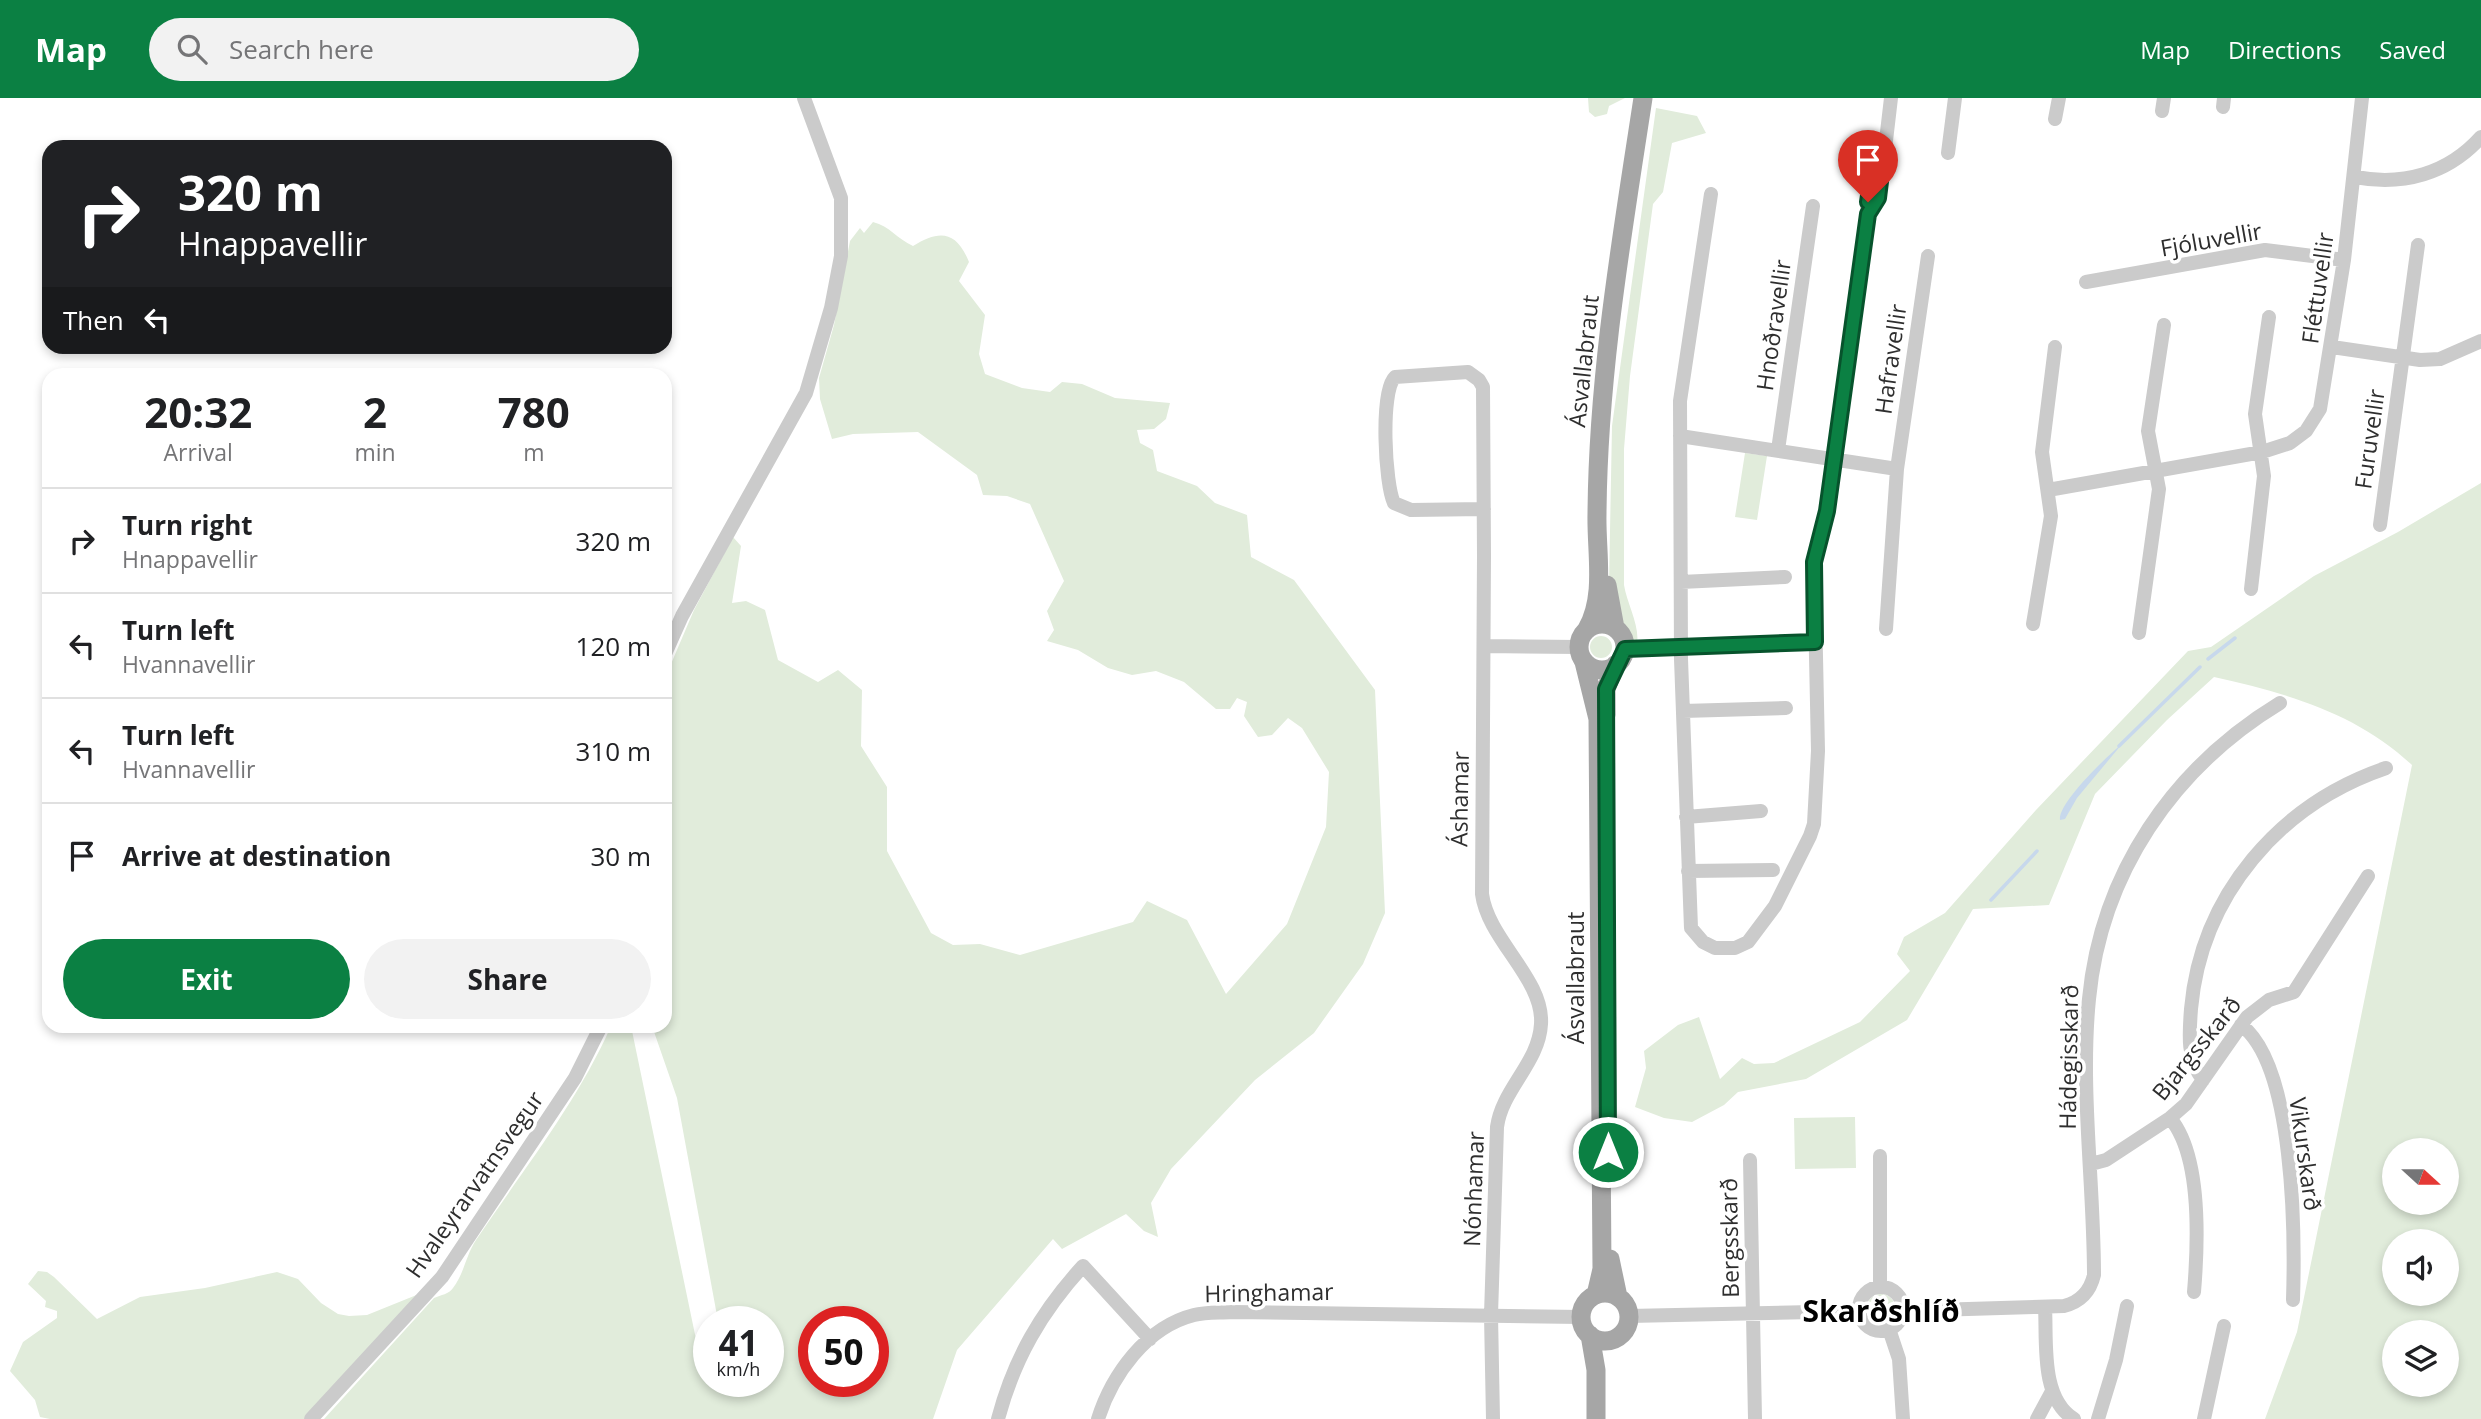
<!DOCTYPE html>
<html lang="en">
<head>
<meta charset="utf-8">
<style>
  :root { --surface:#fff; --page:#f2f2f2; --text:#202124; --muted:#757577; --line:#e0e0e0; --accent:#0b8043 }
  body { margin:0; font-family:"Open Sans",sans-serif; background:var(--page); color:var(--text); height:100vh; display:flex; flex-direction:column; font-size:26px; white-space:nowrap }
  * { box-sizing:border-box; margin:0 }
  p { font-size:23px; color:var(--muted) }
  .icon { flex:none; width:38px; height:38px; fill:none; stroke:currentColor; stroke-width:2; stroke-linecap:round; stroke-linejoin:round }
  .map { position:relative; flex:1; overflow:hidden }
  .drawer { position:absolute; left:42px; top:270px; width:630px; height:665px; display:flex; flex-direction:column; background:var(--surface); border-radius:21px; box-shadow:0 4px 10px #0003 }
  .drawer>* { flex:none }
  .hud { position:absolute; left:42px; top:42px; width:630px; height:214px; border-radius:21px; box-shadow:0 4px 10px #0003; background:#202124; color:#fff; overflow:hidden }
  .needle { width:46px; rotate:111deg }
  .tools { position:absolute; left:2382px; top:1040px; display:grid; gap:14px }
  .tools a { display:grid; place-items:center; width:77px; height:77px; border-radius:50%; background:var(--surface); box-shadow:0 4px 10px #0003; font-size:35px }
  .speed { position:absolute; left:693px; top:1208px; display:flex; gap:14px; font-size:35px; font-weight:700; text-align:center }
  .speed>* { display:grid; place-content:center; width:91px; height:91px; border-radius:50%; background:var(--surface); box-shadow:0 4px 10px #0003; line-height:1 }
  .speed small { font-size:18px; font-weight:400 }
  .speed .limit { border:10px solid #d22; background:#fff; color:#111 }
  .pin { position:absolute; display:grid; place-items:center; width:60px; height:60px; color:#fff; margin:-72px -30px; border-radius:50% 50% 50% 0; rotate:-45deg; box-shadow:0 0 7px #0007 }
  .pin .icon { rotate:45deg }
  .me { position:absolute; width:77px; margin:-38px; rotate:0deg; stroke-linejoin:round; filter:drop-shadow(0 0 5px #0008) }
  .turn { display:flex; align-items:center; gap:24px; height:147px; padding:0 21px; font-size:32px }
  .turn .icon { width:91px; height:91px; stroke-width:2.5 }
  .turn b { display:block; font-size:49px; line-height:60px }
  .then { display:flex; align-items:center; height:66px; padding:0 21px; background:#0003; gap:14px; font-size:26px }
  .eta { display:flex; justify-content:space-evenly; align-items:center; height:119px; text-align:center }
  .eta b { font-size:42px; font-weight:700; line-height:49px }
  .primary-button { display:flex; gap:14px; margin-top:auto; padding:14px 21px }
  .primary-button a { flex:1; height:80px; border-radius:42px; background:var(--accent); color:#fff; font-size:28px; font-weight:700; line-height:80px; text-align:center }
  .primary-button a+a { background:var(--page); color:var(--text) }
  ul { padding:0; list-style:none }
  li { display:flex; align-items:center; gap:21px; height:105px; padding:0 21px; border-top:2px solid var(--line) }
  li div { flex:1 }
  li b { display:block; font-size:26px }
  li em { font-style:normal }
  header { display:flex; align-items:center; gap:42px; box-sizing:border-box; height:98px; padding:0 35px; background:var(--accent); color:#fff }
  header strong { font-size:33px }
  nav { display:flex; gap:38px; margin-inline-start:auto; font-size:24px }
  .search { width:490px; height:63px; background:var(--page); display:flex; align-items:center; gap:18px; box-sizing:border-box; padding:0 24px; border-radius:38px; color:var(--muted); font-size:26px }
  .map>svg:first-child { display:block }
  .green { fill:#e1ecdb; fill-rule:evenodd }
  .water { fill:#c7d8ec }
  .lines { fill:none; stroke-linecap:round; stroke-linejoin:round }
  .stream { stroke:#c7d8ec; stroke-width:3.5 }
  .minor { stroke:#cbcbcb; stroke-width:14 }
  .major { stroke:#a6a6a6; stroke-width:19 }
  .route-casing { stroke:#07532c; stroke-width:18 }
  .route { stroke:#0b8043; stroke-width:12 }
  .labels { text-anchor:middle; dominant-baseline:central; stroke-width:7; stroke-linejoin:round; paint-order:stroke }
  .street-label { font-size:23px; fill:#2e2e2e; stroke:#fff }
  .district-label { font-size:30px; font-weight:bold; fill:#000; stroke:#fff }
</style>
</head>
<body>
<header>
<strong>Map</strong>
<div class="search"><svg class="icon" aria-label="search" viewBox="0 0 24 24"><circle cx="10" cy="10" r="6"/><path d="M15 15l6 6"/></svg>Search here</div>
<nav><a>Map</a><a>Directions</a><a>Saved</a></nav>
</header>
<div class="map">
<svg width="2481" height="1321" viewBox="0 0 2481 1321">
  <rect width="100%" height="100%" fill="#fff"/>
  <!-- green -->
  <path class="green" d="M1588 0H1625L1609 8 1607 16 1595 19 1589 14Z
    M1656 10 1697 18 1706 35 1672 45 1663 94 1653 106 1630 278 1624 351V487C1627 506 1640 527 1637 546L1628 539 1619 523 1609 486 1612 328Z
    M873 124C890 128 897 141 913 148 939 132 956 132 969 164L959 183 985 217 979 256 985 276 1022 290 1050 294 1062 284 1082 286 1115 300 1170 305 1166 321 1154 331 1137 332 1140 345 1153 352 1157 373 1197 388 1215 405 1247 417 1251 459 1294 482 1375 592 1385 815 1363 866 1314 935 1255 982 1171 1071 1151 1105 1158 1139 1144 1133 1126 1116 1062 1151 1053 1141 957 1252 933 1321H324L434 1200C441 1197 449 1196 453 1190 464 1176 466 1157 476 1142 523 1072 577 1005 611 928H631L698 1251 709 1253V1283H768V1223H718L677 1000 652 928H665V580L694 512 733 439 741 448 732 505 746 503 765 512 778 562 818 584 838 572 862 592 861 648 887 689V753L931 835 953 847 980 846 1020 857 1133 824 1147 803 1187 822 1226 896 1287 826 1326 729 1329 674 1302 630 1288 620 1272 637 1258 639 1244 618 1247 604 1237 600 1230 611H1216L1184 584 1156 573 1132 577 1108 570 1078 552 1047 543 1054 532 1047 513 1064 483 1030 406 1007 398 983 397 977 377 918 334 853 336 832 341 820 301 819 280 834 227 850 143 860 130 864 135ZM814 1223H873V1283H814Z
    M1745 355 1767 358 1757 422 1735 419Z
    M2481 385V1321H2265L2297 1234 2412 667C2357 615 2286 595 2214 579L2167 622 2095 696 2049 807 1973 811 1907 922 1806 981 1738 994 1724 1007 1692 1024 1664 1020 1635 1009 1646 970 1644 953 1678 927 1699 919 1720 981 1742 960 1754 966 1774 965 1860 924 1910 873 1897 856 1904 839 1945 815 2036 712 2188 553 2211 549 2314 478 2398 434ZM2394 1052H2446V1104H2394ZM2394 1143H2446V1195H2394ZM2394 1234H2446V1286H2394Z
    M1590 549a11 11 0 1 1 22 0a11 11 0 1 1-22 0Z
    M1855 1019 1856 1070 1795 1071 1794 1020Z
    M38 1173 47 1174 54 1179 97 1221 140 1199 205 1190 277 1174 298 1181 321 1205 338 1216 349 1218 367 1217 419 1196 304 1321H50L40 1319 35 1302 10 1273 23 1244 57 1220V1213L45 1209 46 1203 28 1186Z
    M1867 1210a14 14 0 1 1 28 0a14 14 0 1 1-28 0Z"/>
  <!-- water -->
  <path class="water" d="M2122 646 2077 700 2065 721 2060 722C2057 706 2108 657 2122 646Z"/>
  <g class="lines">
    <!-- stream -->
    <path class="stream" d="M2208 561 2235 540
      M2119 648 2200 569
      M1991 802 2037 753"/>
    <!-- minor -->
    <path class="minor" d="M2223 9 2224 0
      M2162 13 2164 0
      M2055 21 2059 0
      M1948 55 1955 0
      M2355 79C2403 88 2448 76 2481 39
      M1711 96 1680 303 1681 561 1691 830 1703 844 1715 850H1735L1748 844 1775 808 1810 738 1814 726 1818 653 1814 464 1827 413 1871 83 1882 67
      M1869 114 1880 94 1891 0
      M2086 184 2265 152 2344 162
      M2332 249 2420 262 2440 261 2481 243
      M1680 338 1897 371
      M1778 352 1813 108
      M2048 392 2262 354 2290 345 2306 333 2320 311 2344 162 2362 0
      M1484 411 1411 412 1394 405C1385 387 1380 293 1395 279L1468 274 1479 282 1483 289 1484 458 1482 796C1488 842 1544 881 1541 926 1539 965 1502 991 1497 1029L1491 1217 1493 1321
      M2380 427 2418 147
      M1681 484 1785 479
      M2251 491 2264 378 2255 316 2269 219
      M2033 526 2051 418 2042 354 2055 249
      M1886 531 1897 371 1928 158
      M2139 535 2159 391 2148 333 2164 227
      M1484 548 1579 549
      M1625 551 1816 545
      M665 556 682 518 806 295 831 210 841 158V100L804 0
      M1683 613 1786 610
      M1686 719 1761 713
      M1688 773 1773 772
      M2241 927C2295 967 2295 1138 2293 1202
      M2203 982C2187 961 2189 937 2191 911 2201 797 2280 706 2386 670
      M2170 1020C2202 1058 2198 1146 2194 1194
      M1880 1058V1189
      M1750 1062 1755 1321
      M2091 1066 2106 1062 2170 1020 2186 1006 2247 919 2269 902 2294 894 2368 778
      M1859 1211a22 22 0 1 1 44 0a22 22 0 1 1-44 0Z
      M2045 1209C2047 1244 2040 1300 2074 1321
      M1902 1213 2064 1208C2080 1204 2090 1194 2094 1177 2094 1086 2080 991 2089 901 2101 775 2173 670 2280 605
      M1629 1218 1859 1213
      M1889 1231 1899 1261 1903 1321
      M311 1321 442 1179 575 980 601 928
      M998 1321C1014 1261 1041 1214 1083 1168L1150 1241
      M1098 1321C1112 1277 1146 1229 1194 1217 1206 1214 1219 1215 1232 1214L1581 1219
      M2037 1321 2051 1295
      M2098 1321 2116 1262 2127 1208
      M2204 1321 2224 1228"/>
    <!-- major -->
    <path class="major" d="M1607 487 1615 530
      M1579 549a23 23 0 1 1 46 0a23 23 0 1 1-46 0Z
      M1587 531C1606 498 1596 454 1597 416 1598 276 1622 138 1643 0
      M1584 564 1598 621 1602 1171 1596 1197
      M1606 617V591L1615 567
      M1610 1161 1618 1199
      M1581 1219a24 24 0 1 1 48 0a24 24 0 1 1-48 0Z
      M1590 1237 1596 1272V1321"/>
  </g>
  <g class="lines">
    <defs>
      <path id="route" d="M1608 1054 1606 591 1625 551 1815 544 1814 464 1827 413 1868 116 1878 100 1882 67 1872 78 1868 104"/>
    </defs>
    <!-- route casing -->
    <use href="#route" class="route-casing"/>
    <!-- route -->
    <use href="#route" class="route"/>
  </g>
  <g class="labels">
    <!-- street labels -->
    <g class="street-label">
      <text transform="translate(2211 141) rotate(-10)">Fjóluvellir</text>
      <text transform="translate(2317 190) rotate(-82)">Fléttuvellir</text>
      <text transform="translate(1773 227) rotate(-82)">Hnoðravellir</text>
      <text transform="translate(1890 261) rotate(-82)">Hafravellir</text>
      <text transform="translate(1583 263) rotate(-84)">Ásvallabraut</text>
      <text transform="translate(2369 341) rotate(-82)">Furuvellir</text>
      <text transform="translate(1459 701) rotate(-89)">Áshamar</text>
      <text transform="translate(1575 880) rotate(-90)">Ásvallabraut</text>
      <text transform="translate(2196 950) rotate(-51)">Bjargsskarð</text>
      <text transform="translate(2068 959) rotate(-89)">Hádegisskarð</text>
      <text transform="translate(2306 1056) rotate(82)">Vikurskarð</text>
      <text transform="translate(474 1086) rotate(-55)">Hvaleyrarvatnsvegur</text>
      <text transform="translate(1473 1091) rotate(-88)">Nónhamar</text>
      <text transform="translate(1729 1140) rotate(-91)">Bergsskarð</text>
      <text transform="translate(1269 1194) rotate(-1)">Hringhamar</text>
    </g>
    <!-- district labels -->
    <g class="district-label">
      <text x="1881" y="1212">Skarðshlíð</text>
    </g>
  </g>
</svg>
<div class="tools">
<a><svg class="needle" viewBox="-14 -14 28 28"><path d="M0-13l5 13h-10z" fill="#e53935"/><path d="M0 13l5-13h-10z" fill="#757577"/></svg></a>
<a><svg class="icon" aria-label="sound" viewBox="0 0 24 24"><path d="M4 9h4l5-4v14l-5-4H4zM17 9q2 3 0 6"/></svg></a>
<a><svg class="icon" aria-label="layers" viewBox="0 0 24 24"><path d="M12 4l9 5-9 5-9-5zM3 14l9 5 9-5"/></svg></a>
</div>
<div class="speed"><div>41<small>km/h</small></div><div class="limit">50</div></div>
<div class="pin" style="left:1868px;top:104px;background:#d93025"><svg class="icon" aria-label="arrive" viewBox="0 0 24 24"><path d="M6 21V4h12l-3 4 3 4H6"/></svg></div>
<svg class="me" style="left:1608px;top:1054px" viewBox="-20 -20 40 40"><circle r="17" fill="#0b8043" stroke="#fff" stroke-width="3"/><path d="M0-11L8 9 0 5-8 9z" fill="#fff"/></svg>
<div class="hud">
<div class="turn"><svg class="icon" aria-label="right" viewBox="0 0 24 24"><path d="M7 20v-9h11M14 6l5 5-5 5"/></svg><div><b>320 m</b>Hnappavellir</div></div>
<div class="then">Then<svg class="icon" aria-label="left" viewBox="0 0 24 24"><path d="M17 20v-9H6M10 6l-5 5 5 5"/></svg></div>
</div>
<section class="drawer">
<div class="eta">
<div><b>20:32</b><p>Arrival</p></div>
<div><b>2</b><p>min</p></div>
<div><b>780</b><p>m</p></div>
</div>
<ul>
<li><svg class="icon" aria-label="right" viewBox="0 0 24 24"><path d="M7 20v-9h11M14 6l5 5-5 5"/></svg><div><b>Turn right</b><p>Hnappavellir</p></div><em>320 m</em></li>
<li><svg class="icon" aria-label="left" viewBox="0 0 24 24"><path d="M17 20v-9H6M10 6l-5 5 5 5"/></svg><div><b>Turn left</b><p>Hvannavellir</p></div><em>120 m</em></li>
<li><svg class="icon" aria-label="left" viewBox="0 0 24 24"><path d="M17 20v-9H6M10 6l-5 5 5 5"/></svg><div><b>Turn left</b><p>Hvannavellir</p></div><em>310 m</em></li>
<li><svg class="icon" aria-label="arrive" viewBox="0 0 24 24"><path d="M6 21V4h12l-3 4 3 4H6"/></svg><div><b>Arrive at destination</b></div><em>30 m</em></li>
</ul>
<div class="primary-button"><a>Exit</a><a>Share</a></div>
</section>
</div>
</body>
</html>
